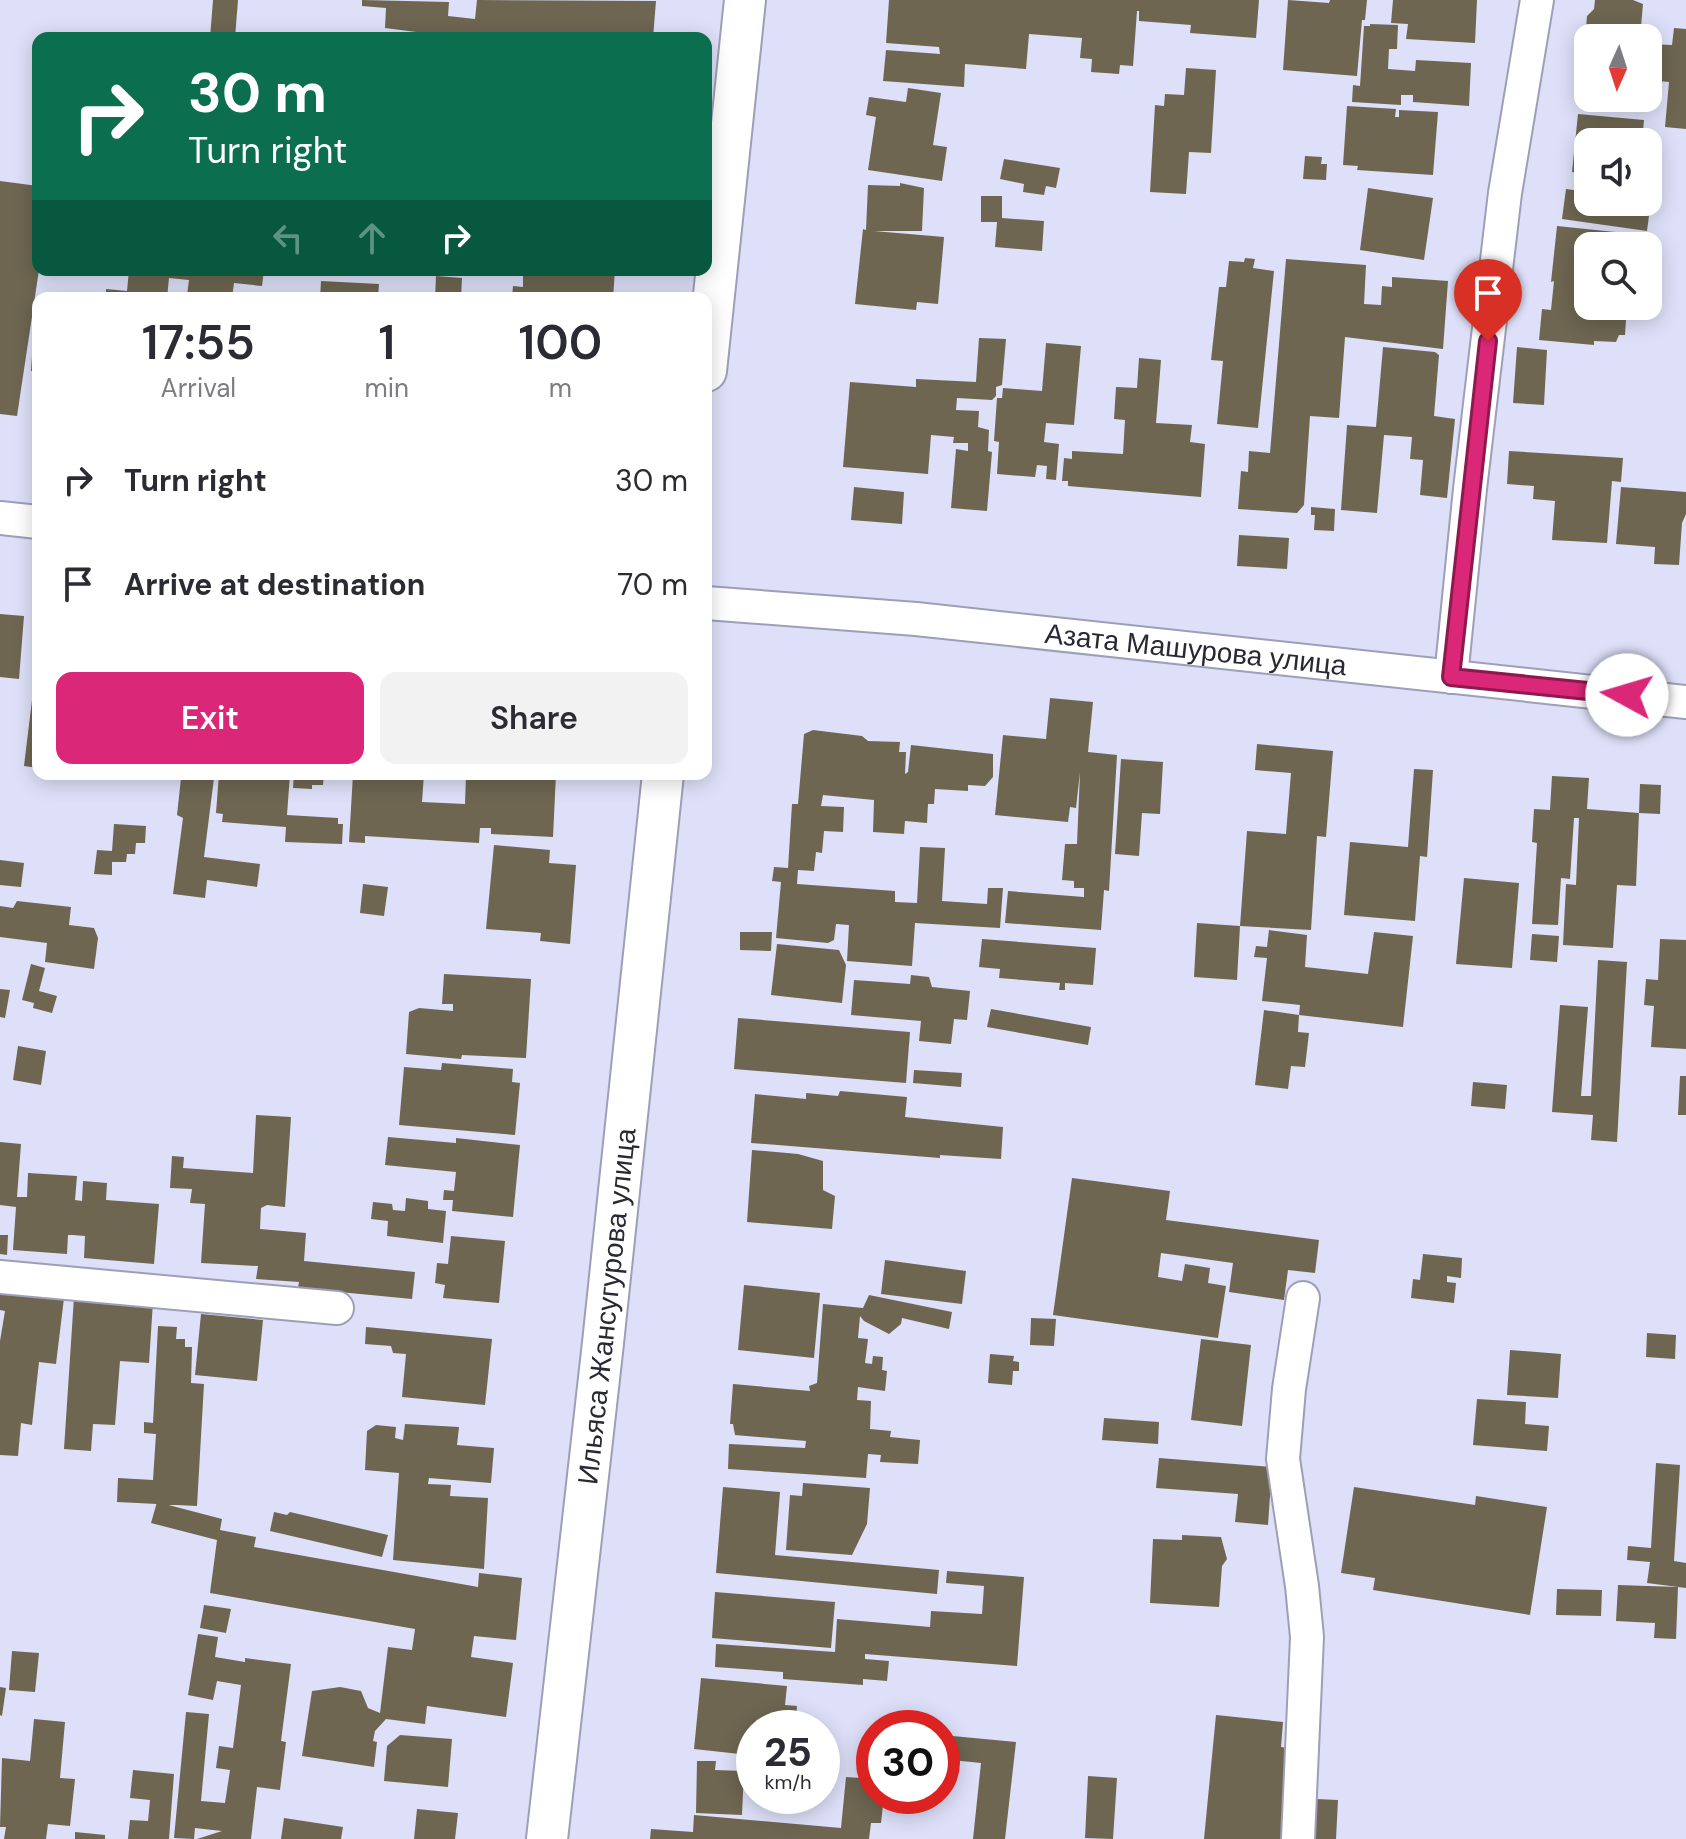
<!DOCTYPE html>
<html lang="en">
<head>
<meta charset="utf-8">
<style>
  :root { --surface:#fff; --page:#f2f2f3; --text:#2b2b33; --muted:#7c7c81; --accent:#db2777 }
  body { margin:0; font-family:"DM Sans",sans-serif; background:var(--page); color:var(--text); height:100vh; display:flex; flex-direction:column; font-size:30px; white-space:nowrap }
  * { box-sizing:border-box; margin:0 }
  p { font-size:26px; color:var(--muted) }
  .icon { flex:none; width:44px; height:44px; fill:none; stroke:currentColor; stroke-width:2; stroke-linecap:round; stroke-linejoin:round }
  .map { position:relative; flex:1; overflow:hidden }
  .sheet { position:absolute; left:32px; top:292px; width:680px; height:488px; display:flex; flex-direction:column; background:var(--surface); border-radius:16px; box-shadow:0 4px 20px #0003 }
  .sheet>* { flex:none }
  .hud { position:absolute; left:32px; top:32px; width:680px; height:244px; border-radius:16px; box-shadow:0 4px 20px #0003; background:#0b6e4f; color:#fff; overflow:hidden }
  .needle { width:52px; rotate:183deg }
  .buttons { position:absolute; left:1574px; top:24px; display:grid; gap:16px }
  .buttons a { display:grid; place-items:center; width:88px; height:88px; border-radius:16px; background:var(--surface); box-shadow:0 4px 20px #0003; font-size:40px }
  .speed { position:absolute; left:736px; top:1710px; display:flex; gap:16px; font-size:40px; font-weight:700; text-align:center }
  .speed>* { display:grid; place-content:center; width:104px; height:104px; border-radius:50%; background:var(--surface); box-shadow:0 4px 20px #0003; line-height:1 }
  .speed small { font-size:20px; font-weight:400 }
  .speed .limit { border:12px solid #d22; background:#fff; color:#111 }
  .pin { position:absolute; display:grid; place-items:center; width:68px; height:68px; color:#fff; margin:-82px -34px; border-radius:50% 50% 50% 0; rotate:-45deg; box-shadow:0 0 8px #0007 }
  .pin .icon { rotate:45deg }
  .me { position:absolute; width:88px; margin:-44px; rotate:276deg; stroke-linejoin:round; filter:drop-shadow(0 0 6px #0008) }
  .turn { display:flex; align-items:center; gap:28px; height:168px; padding:0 24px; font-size:36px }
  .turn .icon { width:104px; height:104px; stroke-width:2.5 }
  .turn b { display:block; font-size:56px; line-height:68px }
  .lanes { display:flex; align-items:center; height:76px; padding:0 24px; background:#0003; justify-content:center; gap:40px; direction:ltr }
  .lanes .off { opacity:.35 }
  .eta { display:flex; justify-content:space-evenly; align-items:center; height:136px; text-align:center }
  .eta b { font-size:48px; font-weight:600; line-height:56px }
  .cta { display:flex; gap:16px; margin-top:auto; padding:16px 24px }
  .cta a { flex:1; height:92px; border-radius:16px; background:var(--accent); color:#fff; font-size:32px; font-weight:600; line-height:92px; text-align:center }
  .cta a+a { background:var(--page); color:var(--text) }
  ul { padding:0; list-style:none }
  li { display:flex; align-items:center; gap:24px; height:104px; padding:0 24px }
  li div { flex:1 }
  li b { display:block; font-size:30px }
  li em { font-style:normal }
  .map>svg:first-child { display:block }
  .building { fill:#6e6651 }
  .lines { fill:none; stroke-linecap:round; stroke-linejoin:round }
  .minor-casing { stroke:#9d9fb6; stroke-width:36 }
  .tertiary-casing { stroke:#9d9fb6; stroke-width:44 }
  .minor { stroke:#fff; stroke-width:32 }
  .tertiary { stroke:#fff; stroke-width:40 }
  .route-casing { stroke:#8e194d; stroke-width:20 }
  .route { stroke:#db2777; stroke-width:14 }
  .labels { text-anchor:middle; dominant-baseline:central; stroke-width:8; stroke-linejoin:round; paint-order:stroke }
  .street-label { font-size:28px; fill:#282932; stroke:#fff }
</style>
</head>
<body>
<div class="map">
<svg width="1686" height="1839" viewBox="0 0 1686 1839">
  <rect width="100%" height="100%" fill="#dde0f8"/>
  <!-- building -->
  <path class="building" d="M213 0H238L235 38H210Z
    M362 0 449 2 448 16 475 19 477 0 656 1 653 38H463L385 28 386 8 362 6Z
    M889 0H1259L1256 38 1190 33 1191 25 1139 21V11H1137L1133 66 1120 65 1119 74 1091 72 1092 59 1080 58 1082 38 1029 34 1026 69 965 64 964 87 883 81 886 50 940 54 939 47 886 43Z
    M1288 0 1329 3 1330 0H1367L1365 20H1362L1357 76 1283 70Z
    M1393 0H1477L1475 43 1406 39 1408 24 1391 23Z
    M1595 0H1633L1643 4 1640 38H1588V75H1582L1587 16 1594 9Z
    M1370 24 1398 25 1397 49H1389L1388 69 1415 71 1416 60 1471 63 1469 106 1413 102V95H1401V105L1352 102 1353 85 1360 86 1364 26H1370Z
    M1674 28 1686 29V129L1665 127 1669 82 1648 80V44L1672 45Z
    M1186 68 1216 70 1211 153 1189 152 1186 194 1150 192 1155 105 1164 106 1165 94 1184 95Z
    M908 88 941 93 933 145 947 147 942 181 868 170 876 117 866 115 869 97 906 102Z
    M1347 106 1396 109 1395 117H1399V110L1438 112 1433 175 1357 170 1358 166 1343 165Z
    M1578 114 1644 120 1642 142H1588V174L1572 172Z
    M1305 156 1322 157 1321 164H1327L1326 180 1303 179Z
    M1004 159 1060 168 1056 188 1046 186 1044 195 1023 192 1024 184 1000 179Z
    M0 181 38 186 39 270 17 416 0 414Z
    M900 183 924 188 922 231H874L944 237 938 304 917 302 916 310 855 304 863 229 866 230 868 185 900 186Z
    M1368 188 1433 198 1424 260 1360 250Z
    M1566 189 1588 192V202H1635L1634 206 1650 208 1647 231 1562 219Z
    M981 196H1002V218L1044 221 1042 251 995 247 997 222H981Z
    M1557 226 1615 232 1614 246H1588V306H1603L1602 317 1626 320 1625 335H1619L1616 342 1594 341V345L1539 340 1542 309 1551 310 1554 281 1551 282Z
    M1245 258 1255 259 1253 268 1274 271 1258 428 1217 424 1223 361 1211 360 1219 287H1226L1229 261 1244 262Z
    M1286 259 1366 265 1364 304 1381 305 1382 286 1392 287V277L1448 281 1443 349 1345 337 1339 418 1310 416 1304 505 1297 513 1238 509 1241 471 1248 472 1249 451 1270 453Z
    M129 270H264L262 286 234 283 232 298H183L187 295 189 280 169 278 167 298 126 294V298H106V289L127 291Z
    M536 270H615L613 298H512L513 286 523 287V275L535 276Z
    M436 276 462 278 461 298H435Z
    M321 281 379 284 378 298H320Z
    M34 326H38V372L31 371Z
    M979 338 1006 339 1002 385 996 387V396L992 400 957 398 956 410 979 411 978 427 989 430 988 451 992 452 987 511 951 508 956 449 968 451V443H953L954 437 931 435 928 474 843 467 850 382 916 387V379L976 382Z
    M1046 343 1081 346 1074 425 1046 423 1044 442 1059 444 1056 480 1046 479 1047 466 1037 465 1035 477 997 474 999 442 994 441 997 398H1002L1003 388 1042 391Z
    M1383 347 1435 352 1439 355 1434 416 1455 419 1447 498 1420 495 1423 460 1410 459 1412 437 1384 435 1377 513 1341 510 1347 425 1376 427Z
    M1517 347 1547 350 1544 405 1513 403Z
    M1139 358 1161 360 1156 423 1192 425 1190 442 1205 444 1201 497 1068 486V481H1062L1064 458 1072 459V451L1123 454 1125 420 1114 419 1116 387 1137 388Z
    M1509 451 1623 458 1621 482 1612 481 1607 543 1552 540 1555 501 1533 499 1534 486 1507 484Z
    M854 487 904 492 902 524 851 520Z
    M1621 487 1686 492V514L1682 523 1679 565 1654 564 1655 547 1616 544Z
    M1311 507 1335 509 1334 531 1314 530 1315 515H1311Z
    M1239 535 1289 538 1287 569 1237 566Z
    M0 614 24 616 19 679 0 677Z
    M33 692 38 693V768L24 766Z
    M1050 698 1093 702 1088 752 1117 755 1109 891 1104 890 1101 930 1005 923 1008 891 1084 897V888H1074V881L1062 880 1065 844H1077L1080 772 1076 808 1070 807 1068 822 995 815 1003 735 1046 739Z
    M813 730 862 736 868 741 900 742 899 752H906L905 774 908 772 911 745 993 754V777L985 786 968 785V791L935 789 934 804H928L927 823 905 821 904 834 873 832 874 800 823 795 821 806 844 807 843 832 824 831 822 853 816 852 814 871 798 870 797 884 895 891V902L917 903 920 847 945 848 942 901 987 904 988 888H1003L1000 928 915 923 912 966 847 961 849 925 836 924 834 940 828 943 776 938 781 882 772 881 774 867 788 868 792 804H798L804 734Z
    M1257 744 1333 751 1326 837 1317 836 1311 930 1240 926 1247 831 1286 834 1291 773 1255 770Z
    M1121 759 1163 762 1160 814 1142 813 1139 856 1115 854Z
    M1414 769 1433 770 1427 857 1420 856 1415 921 1344 915 1350 842 1408 847Z
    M219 774H290L287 815 338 818V824H343L342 844 285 842 286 827 222 822 223 814 216 813Z
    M294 774H324L323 785H312V789L293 788Z
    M353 774H424L422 802 465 804 466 774H556L553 837 491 834V828H480L479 843 365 836V843L349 842Z
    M191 775 214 778 204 857 260 864 257 887 207 880 205 898 173 894 183 818 177 815 181 778 190 779Z
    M1552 776 1589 778 1587 809 1639 813 1636 886 1617 885 1613 948 1563 945 1566 884 1576 885 1579 818H1574L1570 879 1561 878 1558 925 1532 924 1537 843 1532 842 1534 809 1550 810Z
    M1640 784 1661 785 1660 814 1639 813Z
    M114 824 146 826 145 843H136L135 854H127L126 862H112V875L94 874 97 850 112 851Z
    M494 845 550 850 549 863 576 865 570 944 540 941 541 933 486 929Z
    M0 860 24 863 21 887 0 885Z
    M1464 878 1519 883 1512 968 1456 964Z
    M363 884 388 887 384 916 360 913Z
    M17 901 71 907 69 925 94 928 98 938 94 969 45 962 47 943 0 937V906L13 908Z
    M1197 923 1240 926 1237 980 1194 977Z
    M1269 930 1307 935 1305 967 1368 974 1374 932 1413 936 1403 1027 1299 1015 1300 1005 1262 1001 1267 958 1254 957 1256 946 1267 947Z
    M740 932H772L771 951 740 950Z
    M1532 934 1559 936 1557 962 1530 960Z
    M982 939 1096 948 1093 985 1065 983V990H1059L1060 983 999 978 1000 969 979 967Z
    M1660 939 1686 940V1049L1651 1047 1654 1006 1644 1005 1646 979 1658 980Z
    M777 944 839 950 846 965 842 1003 771 995Z
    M1598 960 1627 962 1617 1142 1591 1140 1593 1115 1552 1112 1560 1005 1588 1007 1581 1096H1591Z
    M31 964 45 968 39 991 57 996 52 1013 33 1008 34 1003 22 1000Z
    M444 974 531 979 526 1058 462 1055 461 1059 406 1054 409 1012 419 1008 453 1011V1004H442Z
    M911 975 929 977 932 987 970 991 967 1020 954 1019 951 1044 919 1041 921 1021 851 1015 854 980 910 984Z
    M0 989 10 990 5 1018 0 1017Z
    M991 1009 1091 1027 1088 1045 987 1027Z
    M1264 1010 1299 1015 1298 1032 1309 1033 1305 1067 1291 1066 1288 1089 1255 1085Z
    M738 1018 910 1032 906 1083 734 1069Z
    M18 1046 46 1051 41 1085 13 1080Z
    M442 1063 513 1069 512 1082 520 1083 515 1135 399 1125 404 1067 441 1070Z
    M914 1070 962 1073 961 1087 913 1083Z
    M1680 1076H1686V1115H1678Z
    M1473 1082 1507 1085 1505 1109 1471 1106Z
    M840 1091 907 1097 905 1117 1003 1127 1001 1159 940 1155V1158L751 1143 755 1094 806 1099V1093L838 1096Z
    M256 1115 291 1117 285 1207 267 1205 261 1208 260 1229 306 1233 304 1261 415 1272 412 1299 298 1288 299 1282 256 1279 258 1266 201 1263 205 1204 190 1203 192 1189 170 1188 172 1156 184 1157 183 1168 253 1173Z
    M388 1137 456 1143V1138L520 1145 513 1217 452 1211 453 1200H443L444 1190 454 1191 456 1172 385 1165Z
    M0 1142 21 1144 17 1197H27L28 1173 77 1176 75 1200 82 1201 83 1181 107 1183 106 1200 159 1204 154 1264 84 1258 85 1236 73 1235H68L67 1254 13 1250 16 1207 0 1205Z
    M752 1150 798 1154 823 1161V1190L835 1196 832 1229 747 1222Z
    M1072 1178 1170 1191 1166 1220 1319 1240 1315 1273 1288 1270 1284 1300 1229 1292 1233 1263 1161 1253 1158 1277 1182 1281 1185 1264 1210 1268 1208 1283 1226 1286 1218 1338 1053 1315Z
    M406 1198 428 1201V1209L446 1211 443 1243 387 1236 388 1221 371 1219 373 1202 392 1204 393 1210 405 1211Z
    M0 1235H8L7 1255 0 1254Z
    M451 1236 505 1241 499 1303 443 1298 445 1285 435 1283 437 1263 448 1264Z
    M1423 1254 1462 1258 1461 1278 1447 1276V1282L1456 1283 1454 1303 1411 1298 1413 1279 1420 1280Z
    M885 1260 966 1271 962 1304 881 1294Z
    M744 1285 820 1293 814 1358 738 1350Z
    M0 1291 64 1298 56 1364 39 1362 32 1425 21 1423 18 1456 0 1455V1341L5 1311 0 1310Z
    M869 1295 952 1312 949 1329 902 1318 901 1324 889 1334 864 1321 860 1316 858 1338 868 1339 865 1363 872 1364 873 1356 883 1357 882 1370 887 1371 885 1391 858 1387 857 1400 871 1401 870 1429 891 1431 890 1437 920 1440 918 1464 880 1462 881 1455 868 1454 866 1478 728 1469 729 1444 805 1448 806 1441 735 1435 733 1424H730L733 1384 810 1391 809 1386 817 1383 823 1304 863 1308Z
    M74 1297 153 1302 149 1363 120 1361 115 1425 93 1424 91 1451 64 1449Z
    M201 1314 263 1320 257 1381 195 1375Z
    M1031 1318 1056 1319 1054 1346 1030 1345Z
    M158 1326 177 1327 176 1339H185V1347H192L191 1383 204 1384 197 1506 117 1502 118 1478 153 1480 156 1434 144 1433V1422L153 1423Z
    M366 1327 492 1339 485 1405 402 1397 406 1354 393 1353 391 1346 365 1344Z
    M1647 1333 1676 1335 1675 1359 1646 1357Z
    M1201 1339 1251 1345 1242 1426 1191 1420Z
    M1510 1350 1561 1354 1558 1398 1507 1395Z
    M990 1354 1014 1356 1013 1361 1019 1362V1371H1013L1012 1385 988 1383Z
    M1477 1399 1526 1402 1525 1424 1549 1426 1547 1451 1473 1445Z
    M1104 1418 1159 1422 1158 1444 1102 1440Z
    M405 1424 459 1427 457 1445 494 1448 491 1483 429 1478 428 1484 451 1485 450 1496 488 1498 484 1569 393 1560 399 1473 365 1470 367 1431 376 1425 396 1427 395 1438 403 1440Z
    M1159 1458 1272 1467 1268 1525 1235 1522 1238 1494 1156 1488Z
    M1656 1463 1680 1465 1674 1561 1686 1563V1588L1647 1583 1650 1562 1627 1560 1628 1546 1651 1548Z
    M803 1483 870 1488 867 1524 852 1555 786 1550 790 1495 802 1496Z
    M723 1487 780 1492 775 1555 939 1570 937 1594 716 1573Z
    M1354 1487 1475 1505 1476 1496 1547 1507 1530 1615 1373 1590 1375 1578 1341 1573Z
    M157 1502 222 1519 220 1530 256 1537 254 1547 478 1587 479 1573 522 1578 516 1640 474 1636 471 1657 513 1663 506 1717 427 1706 425 1724 386 1719 375 1731 373 1741 377 1742 374 1767 302 1756 312 1691 340 1687 361 1691 368 1708 380 1713 388 1647 412 1650 415 1629 210 1593 217 1540 151 1523Z
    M274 1512 287 1515 290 1512 388 1535 382 1557 270 1531Z
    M1182 1535 1221 1537 1227 1559 1222 1566 1219 1607 1150 1603 1153 1539 1182 1540Z
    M947 1571 1024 1577 1017 1666 865 1654V1659L889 1661 887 1681 863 1679V1685L783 1679V1672L715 1667 716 1644 835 1652 837 1619 930 1627 931 1611 982 1614 984 1586 946 1583Z
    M1618 1585 1678 1587 1676 1639 1654 1638 1655 1623 1616 1621Z
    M1557 1589 1602 1590 1601 1616 1556 1615Z
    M715 1592 835 1602 831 1648 712 1638Z
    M204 1605 231 1609 226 1633 200 1628Z
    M198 1634 218 1637 215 1657 245 1662V1658L291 1664 281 1741 286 1742 280 1790 257 1787 251 1839H197L222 1831 195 1828 194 1839 174 1838 186 1712 209 1714 201 1801 225 1803 230 1770 216 1768 219 1746 233 1748 241 1685 217 1681 213 1700 188 1695Z
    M12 1651 39 1653 35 1692 9 1690Z
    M701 1678 787 1686 785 1705 797 1706 795 1728H754L749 1755 694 1749Z
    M0 1687 6 1688 2 1716 0 1715Z
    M1216 1715 1283 1722 1281 1747 1292 1749 1284 1839H1204Z
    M34 1719 65 1722 60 1778 75 1779 70 1826 48 1824 46 1839H4L6 1827H0L2 1758 30 1761Z
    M400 1735 452 1739 448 1787 384 1781 387 1746Z
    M942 1735 1016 1742 1005 1839H973L981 1763 942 1759Z
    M697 1761H716L715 1770 744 1771 742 1815 696 1813Z
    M133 1770 174 1774 169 1839H128L130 1820 148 1821 150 1800 130 1798Z
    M1088 1776 1117 1778 1113 1839 1085 1838Z
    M846 1777 874 1779V1796H884L881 1823H871L869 1839H650L651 1829 693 1832 694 1815 841 1828Z
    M1316 1799 1338 1800 1336 1839H1314Z
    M417 1809 458 1813 455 1839H414Z
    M284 1818 343 1827 341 1839H281Z
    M75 1832 105 1835V1839H75Z"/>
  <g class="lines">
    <defs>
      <g id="minor">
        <path d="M0 518 38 522"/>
        <path id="s1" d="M706 603 916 619 1686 702"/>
        <path d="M1451 677 1470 489 1505 193 1537 0"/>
        <path d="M0 1277 337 1308"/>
        <path d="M1298 1839 1307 1637 1302 1586 1283 1459 1289 1389 1303 1298"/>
      </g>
      <g id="tertiary">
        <path d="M706 371 745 0"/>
        <path id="s2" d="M547 1839 603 1343 663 774"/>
      </g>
    </defs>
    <!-- minor casing -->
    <use href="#minor" class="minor-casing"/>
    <!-- tertiary casing -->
    <use href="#tertiary" class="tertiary-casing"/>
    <!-- minor -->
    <use href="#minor" class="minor"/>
    <!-- tertiary -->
    <use href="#tertiary" class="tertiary"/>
  </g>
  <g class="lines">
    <defs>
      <path id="route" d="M1488 341 1451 677 1627 695"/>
    </defs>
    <!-- route casing -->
    <use href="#route" class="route-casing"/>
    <!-- route -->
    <use href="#route" class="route"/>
  </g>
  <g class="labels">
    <!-- street labels -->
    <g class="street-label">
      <text stroke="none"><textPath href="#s1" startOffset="492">Азата Машурова улица</textPath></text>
      <text stroke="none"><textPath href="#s2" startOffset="536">Ильяса Жансугурова улица</textPath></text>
    </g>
  </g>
</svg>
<div class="buttons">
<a><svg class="needle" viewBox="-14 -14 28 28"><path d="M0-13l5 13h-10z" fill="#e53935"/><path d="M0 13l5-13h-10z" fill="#7c7c81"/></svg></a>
<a><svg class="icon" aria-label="sound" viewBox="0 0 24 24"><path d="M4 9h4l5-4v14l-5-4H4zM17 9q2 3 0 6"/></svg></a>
<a><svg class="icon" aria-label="search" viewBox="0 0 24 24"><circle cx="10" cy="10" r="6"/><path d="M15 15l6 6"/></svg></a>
</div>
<div class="speed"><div>25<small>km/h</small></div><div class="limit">30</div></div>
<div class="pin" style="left:1488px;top:341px;background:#d93025"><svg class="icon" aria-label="arrive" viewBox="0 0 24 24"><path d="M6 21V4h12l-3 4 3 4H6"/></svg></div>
<svg class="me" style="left:1627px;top:695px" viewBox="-20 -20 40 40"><circle r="19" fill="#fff"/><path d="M0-13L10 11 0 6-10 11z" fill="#db2777"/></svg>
<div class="hud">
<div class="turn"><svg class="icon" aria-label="right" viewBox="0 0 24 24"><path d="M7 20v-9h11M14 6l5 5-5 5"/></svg><div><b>30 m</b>Turn right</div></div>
<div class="lanes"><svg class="icon off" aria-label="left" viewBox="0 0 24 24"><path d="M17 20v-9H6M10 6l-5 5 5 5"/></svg><svg class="icon off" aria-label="ahead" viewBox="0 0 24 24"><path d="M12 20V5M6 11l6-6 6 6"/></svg><svg class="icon" aria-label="right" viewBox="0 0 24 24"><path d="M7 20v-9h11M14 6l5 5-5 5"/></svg></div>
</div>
<section class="sheet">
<div class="eta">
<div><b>17:55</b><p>Arrival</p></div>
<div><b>1</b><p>min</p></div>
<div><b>100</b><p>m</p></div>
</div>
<ul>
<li><svg class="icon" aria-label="right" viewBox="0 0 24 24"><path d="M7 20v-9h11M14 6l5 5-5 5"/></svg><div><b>Turn right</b></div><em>30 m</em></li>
<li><svg class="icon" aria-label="arrive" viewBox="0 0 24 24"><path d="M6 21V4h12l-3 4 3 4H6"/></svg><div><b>Arrive at destination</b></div><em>70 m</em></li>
</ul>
<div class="cta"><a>Exit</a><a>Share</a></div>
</section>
</div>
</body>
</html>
